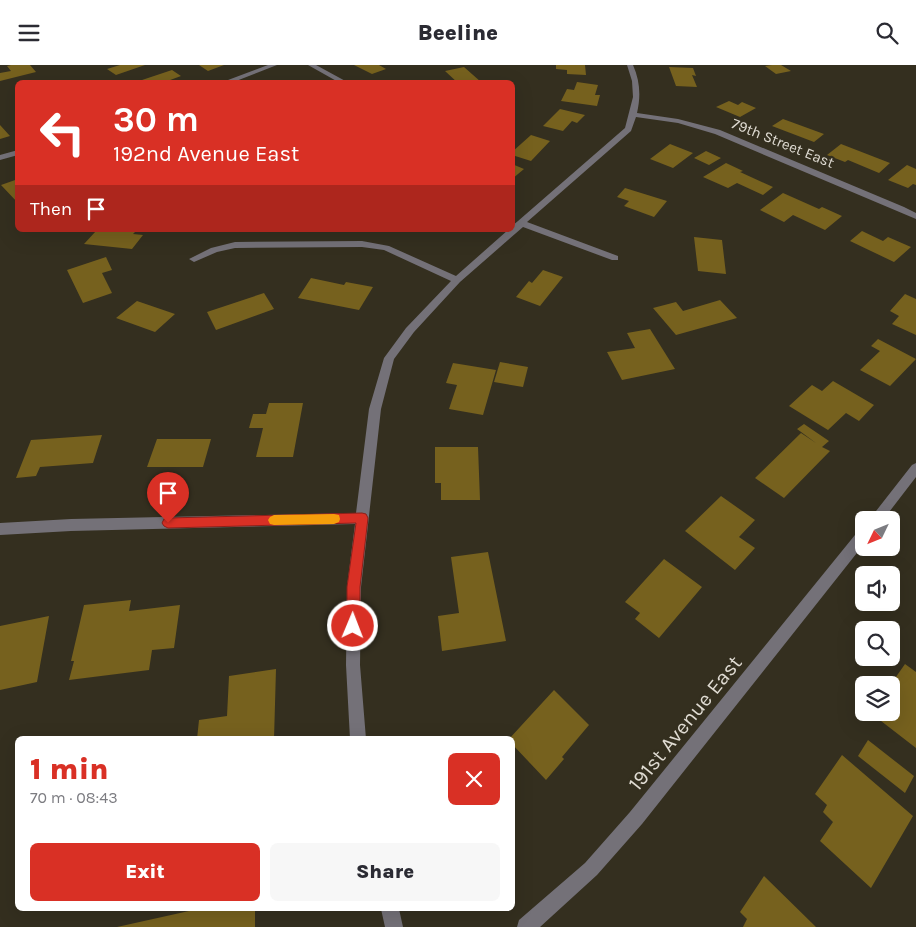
<!DOCTYPE html>
<html lang="en">
<head>
<meta charset="utf-8">
<style>
  :root { --surface:#fff; --page:#f7f7f7; --text:#2b2b33; --muted:#7c7c81; --accent:#d93025 }
  body { margin:0; font-family:Karla,sans-serif; background:var(--page); color:var(--text); height:100vh; display:flex; flex-direction:column; font-size:19px; white-space:nowrap }
  * { box-sizing:border-box; margin:0 }
  p { font-size:16px; color:var(--muted) }
  .icon { flex:none; width:28px; height:28px; fill:none; stroke:currentColor; stroke-width:2; stroke-linecap:round; stroke-linejoin:round }
  .map { position:relative; flex:1; overflow:hidden }
  .sheet { position:absolute; left:15px; top:671px; width:500px; height:175px; display:flex; flex-direction:column; background:var(--surface); border-radius:8px; box-shadow:0 5px 20px #0002 }
  .sheet>* { flex:none }
  .banner { position:absolute; left:15px; top:15px; width:500px; height:152px; border-radius:8px; box-shadow:0 5px 20px #0002; background:#d93025; color:#fff; overflow:hidden }
  .needle { width:32px; rotate:227deg }
  .buttons { position:absolute; left:855px; top:446px; display:grid; gap:10px }
  .buttons a { display:grid; place-items:center; width:45px; height:45px; border-radius:8px; background:var(--surface); box-shadow:0 5px 20px #0002; font-size:25px }
  .pin { position:absolute; display:grid; place-items:center; width:42px; height:42px; color:#fff; margin:-51px -21px; border-radius:50% 50% 50% 0; rotate:-45deg; box-shadow:0 0 5px #0007 }
  .pin .icon { rotate:45deg }
  .me { position:absolute; width:55px; margin:-28px; rotate:1deg; stroke-linejoin:round; filter:drop-shadow(0 0 4px #0008) }
  .turn { display:flex; align-items:center; gap:18px; height:105px; padding:0 15px; font-size:22px }
  .turn .icon { width:65px; height:65px; stroke-width:2.5 }
  .turn b { display:block; font-size:35px; line-height:42px }
  .then { display:flex; align-items:center; height:48px; padding:0 15px; background:#0003; gap:10px; font-size:19px }
  .round { display:grid; place-items:center; flex:none; width:52px; height:52px; border-radius:8px; background:var(--page) }
  .headline { display:flex; align-items:center; justify-content:space-between; height:85px; padding:0 15px }
  h1 { font-size:30px; font-weight:800; line-height:38px; color:var(--accent) }
  .cta { display:flex; gap:10px; margin-top:auto; padding:10px 15px }
  .cta a { flex:1; height:58px; border-radius:8px; background:var(--accent); color:#fff; font-size:20px; font-weight:800; line-height:58px; text-align:center }
  .cta a+a { background:var(--page); color:var(--text) }
  header { display:flex; justify-content:space-between; align-items:center; height:65px; padding:0 15px; background:var(--surface); font-size:22px; font-weight:800 }
  .map>svg:first-child { display:block }
  .building { fill:#76611e }
  .lines { fill:none; stroke-linecap:round; stroke-linejoin:round }
  .minor { fill:#747178; fill-rule:evenodd }
  .route { fill:#d93025; stroke:#8d1f18 }
  .slow { fill:#f59e0b }
  .labels { text-anchor:middle; dominant-baseline:central; stroke-width:4.5; stroke-linejoin:round; paint-order:stroke }
  .far-street-label { font-size:15px; fill:#e0dcd3; stroke:#342f1f }
  .near-street-label { font-size:21px; fill:#e0dcd3; stroke:#342f1f }
</style>
</head>
<body>
<header><svg class="icon" aria-label="menu" viewBox="0 0 24 24"><path d="M4 6h16M4 12h16M4 18h16"/></svg>Beeline<svg class="icon" aria-label="search" viewBox="0 0 24 24"><circle cx="10" cy="10" r="6"/><path d="M15 15l6 6"/></svg></header>
<div class="map">
<svg width="916" height="862" viewBox="0 0 916 862">
  <rect width="100%" height="100%" fill="#342f1f"/>
  <!-- building -->
  <path class="building" d="M11 0H30L36 7 0 16V8L11 6 7 1Z
    M120 0H145L116 10 107 4Z
    M199 0H224L208 6Z
    M354 0H379L386 4 372 9Z
    M556 0H585L586 10 567 9V5L556 4Z
    M772 0H781L791 6 776 9 765 1Z
    M464 2 481 17 458 18 445 6Z
    M669 2 693 3 696 11 692 10 697 22 676 21Z
    M172 5 181 11 162 18H133Z
    M577 17 598 20 595 30H600L597 41 561 36 567 24 574 25Z
    M729 36 738 40 742 37 756 43 740 52 716 42Z
    M560 44 585 50 577 58 572 56 563 66 543 61Z
    M783 54 824 69 814 77 772 61Z
    M0 60 10 71 0 74Z
    M531 70 550 76 531 96 512 90V87Z
    M670 79 693 88 673 103 650 94Z
    M841 79 890 98 879 108 848 95 845 97 827 90Z
    M706 86 721 93 709 100 694 93Z
    M726 98 743 106 740 107 773 122 763 130 737 118 728 123 703 112Z
    M512 99 524 104 512 114Z
    M907 100 916 104V120L913 119 908 123 888 115Z
    M18 114V138L1 120Z
    M625 123 667 136 654 152 624 141 629 136 617 132Z
    M783 128 819 144 822 142 842 151 825 165 793 150 784 157 760 145Z
    M110 165H137L133 169 143 170 132 184 84 179 96 166 108 167Z
    M862 166 883 176 888 172 911 182 894 197 850 176Z
    M694 172 722 175 726 209 698 206Z
    M106 192 112 205 102 208 112 228 83 238 67 205Z
    M543 205 563 212 540 241 516 232 529 216 532 218Z
    M311 213 344 220 346 217 373 222 359 245 298 233Z
    M264 228 274 244 216 265 207 247Z
    M905 229 916 234V270L892 259 899 251 890 246Z
    M720 235 737 253 676 270 653 243 676 237 683 246Z
    M137 236 175 249 155 267 116 253Z
    M650 264 675 304 622 315 607 287 635 283 627 268Z
    M878 274 916 294 890 321 860 305 880 286 871 281Z
    M500 297 528 302 523 322 494 317Z
    M453 298 496 305 483 350 449 344 457 320 446 318Z
    M833 316 874 340 859 356 846 348 828 365 789 341 812 320 822 326Z
    M269 338H303L293 392H256L263 363H249L253 349H266Z
    M804 359 829 376 822 382 830 386 784 433 755 413 801 368 816 378 797 364Z
    M102 370 93 398 40 402 36 411 16 413 31 375Z
    M157 374H211L203 402H147Z
    M435 382H478L480 435H441V418H435Z
    M721 431 755 455 739 472 755 483 735 505 685 466Z
    M488 487 506 576 442 586 438 551 459 548 451 492Z
    M664 494 702 522 659 573 635 554 640 548 625 537Z
    M131 535 129 546 180 540 174 583 152 585 149 605 69 615 74 596H71L84 540Z
    M49 551 37 617 0 625V561Z
    M905 599 916 607V683L872 649 891 648V619Z
    M276 604 274 674H197L199 655 227 651 229 611Z
    M554 625 589 660 562 692 564 694 546 715 512 679V674H509Z
    M868 675 914 711 905 728 858 691Z
    M842 690 913 751 871 823 820 776 833 757 823 747 827 740 815 729Z
    M764 811 816 862H743L747 854 740 847Z
    M198 844H255V862H117Z"/>
  <g class="lines">
    <!-- minor -->
    <path class="minor" d="M268 0H277L231 18H220Z
      M308 0H316L349 18H340Z
      M627 0H633C640 16 641 31 637 48L678 54 720 65 904 142 916 148V154L715 69 678 58 636 52 631 66 527 157 618 191V195H612L523 162 460 217 414 267 394 294 381 344 361 522 360 600 366 674H350L346 600 347 522 355 459 71 466 0 470V458L71 454 356 448 369 344 384 293 406 263 451 216 384 185 362 182 235 183 217 187 194 197 189 194 211 183 235 177 362 176 389 181 456 211 508 165H512V161L518 156 625 63 633 32 632 16Z
      M18 85V90L0 95V90Z
      M916 398V412L883 455H869L912 400Z
      M864 463V479L642 759 597 810 540 862H517L519 855 585 798 630 747 859 465Z
      M381 844H399L403 862H385Z"/>
  </g>
  <!-- route -->
  <path class="route" d="M362 448 366 449 368 453 360 522V561L358 565 353 567 349 565 347 561V522L356 458 168 463 164 461 162 458 164 454 168 453Z"/>
  <!-- slow -->
  <path class="slow" d="M334 449 339 450 340 454 339 457 334 459 274 460 270 459 268 455 270 452 274 450Z"/>
  <g class="labels">
    <!-- far-street labels -->
    <g class="far-street-label">
      <text transform="translate(783 78) rotate(22)">79th Street East</text>
    </g>
    <!-- near-street labels -->
    <g class="near-street-label">
      <text transform="translate(685 658) rotate(-51)">191st Avenue East</text>
    </g>
  </g>
</svg>
<div class="buttons">
<a><svg class="needle" viewBox="-14 -14 28 28"><path d="M0-13l5 13h-10z" fill="#e53935"/><path d="M0 13l5-13h-10z" fill="#7c7c81"/></svg></a>
<a><svg class="icon" aria-label="sound" viewBox="0 0 24 24"><path d="M4 9h4l5-4v14l-5-4H4zM17 9q2 3 0 6"/></svg></a>
<a><svg class="icon" aria-label="search" viewBox="0 0 24 24"><circle cx="10" cy="10" r="6"/><path d="M15 15l6 6"/></svg></a>
<a><svg class="icon" aria-label="layers" viewBox="0 0 24 24"><path d="M12 4l9 5-9 5-9-5zM3 14l9 5 9-5"/></svg></a>
</div>
<div class="pin" style="left:168px;top:458px;background:#d93025"><svg class="icon" aria-label="arrive" viewBox="0 0 24 24"><path d="M6 21V4h12l-3 4 3 4H6"/></svg></div>
<svg class="me" style="left:353px;top:561px" viewBox="-20 -20 40 40"><circle r="17" fill="#d93025" stroke="#fff" stroke-width="3"/><path d="M0-11L8 9 0 5-8 9z" fill="#fff"/></svg>
<div class="banner">
<div class="turn"><svg class="icon" aria-label="left" viewBox="0 0 24 24"><path d="M17 20v-9H6M10 6l-5 5 5 5"/></svg><div><b>30 m</b>192nd Avenue East</div></div>
<div class="then">Then<svg class="icon" aria-label="arrive" viewBox="0 0 24 24"><path d="M6 21V4h12l-3 4 3 4H6"/></svg></div>
</div>
<section class="sheet">
<div class="headline"><div><h1>1 min</h1><p>70 m · 08:43</p></div><a class="round" style="background:#d93025;color:#fff"><svg class="icon" aria-label="close" viewBox="0 0 24 24"><path d="M6 6l12 12M18 6L6 18"/></svg></a></div>
<div class="cta"><a>Exit</a><a>Share</a></div>
</section>
</div>
</body>
</html>
